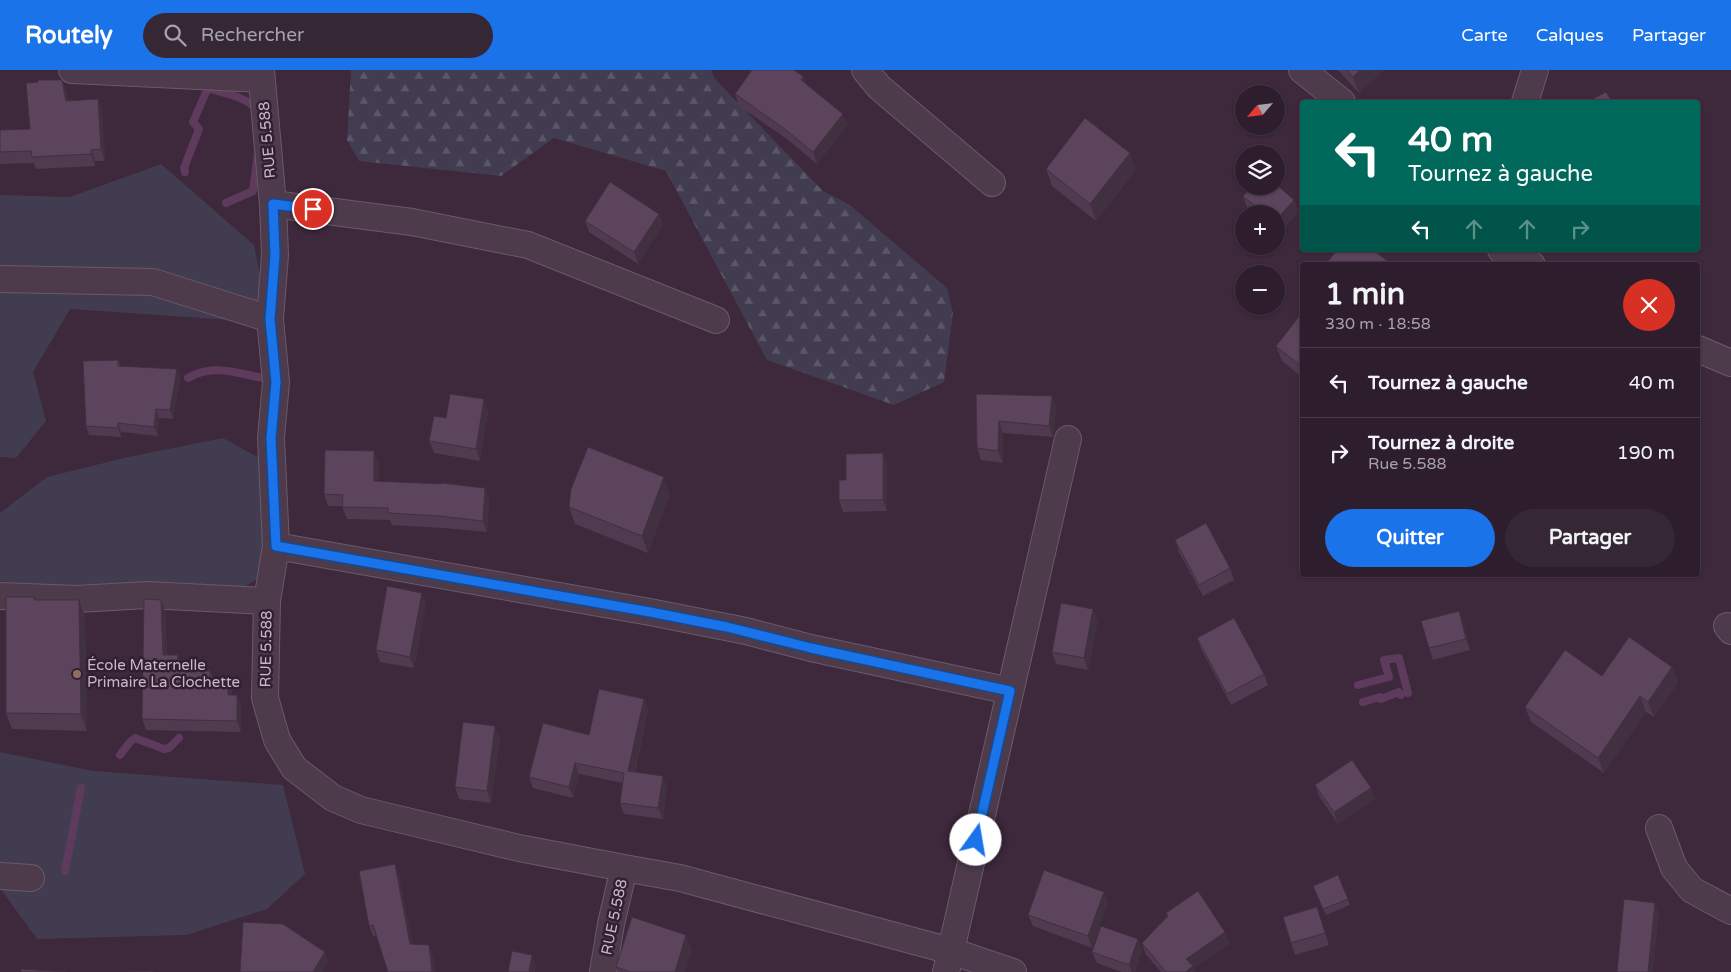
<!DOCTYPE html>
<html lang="fr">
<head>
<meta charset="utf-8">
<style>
  :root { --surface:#2e1e2d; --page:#362735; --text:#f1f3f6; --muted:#a7a2aa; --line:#493c49; --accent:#1a73e8 }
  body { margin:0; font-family:"Varela Round",sans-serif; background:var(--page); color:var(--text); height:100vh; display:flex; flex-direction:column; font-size:19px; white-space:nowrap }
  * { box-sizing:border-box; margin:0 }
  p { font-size:16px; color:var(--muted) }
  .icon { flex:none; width:28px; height:28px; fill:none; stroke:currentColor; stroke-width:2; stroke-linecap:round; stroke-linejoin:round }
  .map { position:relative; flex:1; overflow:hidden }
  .side { position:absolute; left:1300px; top:192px; width:400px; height:315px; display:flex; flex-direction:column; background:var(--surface); border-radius:5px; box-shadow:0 1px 4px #0004,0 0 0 1px var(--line) }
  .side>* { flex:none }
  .banner { position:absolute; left:1300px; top:30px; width:400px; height:152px; border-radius:5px; box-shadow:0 1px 4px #0004,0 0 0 1px var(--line); background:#00695c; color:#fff; overflow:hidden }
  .needle { width:32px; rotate:242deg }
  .tools { position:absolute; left:1235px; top:15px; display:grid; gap:10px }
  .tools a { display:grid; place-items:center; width:50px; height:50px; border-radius:50%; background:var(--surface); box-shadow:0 1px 4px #0004,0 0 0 1px var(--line); font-size:25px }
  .pin { position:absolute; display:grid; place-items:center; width:42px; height:42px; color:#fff; margin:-21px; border:2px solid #fff; border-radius:50%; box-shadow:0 1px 5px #0007 }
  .me { position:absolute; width:55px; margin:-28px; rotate:13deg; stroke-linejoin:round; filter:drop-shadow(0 0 4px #0008) }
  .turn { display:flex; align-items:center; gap:18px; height:105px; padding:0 25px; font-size:22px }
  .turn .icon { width:65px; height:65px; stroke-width:2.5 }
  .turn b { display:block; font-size:35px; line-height:42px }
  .lanes { display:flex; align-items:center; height:48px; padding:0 25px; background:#0003; justify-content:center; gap:25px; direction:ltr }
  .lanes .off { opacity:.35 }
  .round { display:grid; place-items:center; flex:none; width:52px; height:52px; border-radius:26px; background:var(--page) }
  .head { display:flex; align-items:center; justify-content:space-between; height:85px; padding:0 25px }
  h1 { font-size:30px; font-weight:700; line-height:38px }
  .cta { display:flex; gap:10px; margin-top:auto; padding:10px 25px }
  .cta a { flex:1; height:58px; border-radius:30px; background:var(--accent); color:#fff; font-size:20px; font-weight:700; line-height:58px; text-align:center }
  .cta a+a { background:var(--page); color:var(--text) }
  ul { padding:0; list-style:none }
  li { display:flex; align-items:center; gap:15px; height:70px; padding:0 25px; border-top:1px solid var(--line) }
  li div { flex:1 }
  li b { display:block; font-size:19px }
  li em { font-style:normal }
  header { display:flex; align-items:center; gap:30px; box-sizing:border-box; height:70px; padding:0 25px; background:var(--accent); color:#fff }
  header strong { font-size:24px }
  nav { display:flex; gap:28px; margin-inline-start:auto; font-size:18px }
  .search { width:350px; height:45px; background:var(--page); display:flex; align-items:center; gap:12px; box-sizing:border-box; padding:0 18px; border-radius:28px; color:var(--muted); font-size:19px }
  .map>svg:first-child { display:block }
  .grass { fill:#423c51 }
  .forest { fill:url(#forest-firs) }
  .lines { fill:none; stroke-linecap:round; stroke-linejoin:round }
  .stream { stroke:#5e3a5c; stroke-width:8 }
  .minor-casing { stroke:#6b596a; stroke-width:28 }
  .minor { stroke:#4d3b4c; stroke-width:26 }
  .wall { fill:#4f3a4f }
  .shaded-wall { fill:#403040 }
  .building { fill:#5c445c; stroke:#403040 }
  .route-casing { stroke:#114b97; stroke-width:12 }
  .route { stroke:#1a73e8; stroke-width:9 }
  .education-dot { fill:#8d6e63; stroke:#322032; stroke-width:2 }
  .labels { text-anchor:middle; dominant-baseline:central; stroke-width:5; stroke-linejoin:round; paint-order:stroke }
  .street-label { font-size:15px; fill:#c8b8c7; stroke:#322032 }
  .poi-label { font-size:15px; fill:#c8b8c7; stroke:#322032; text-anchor:start }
</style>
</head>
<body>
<header>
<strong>Routely</strong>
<div class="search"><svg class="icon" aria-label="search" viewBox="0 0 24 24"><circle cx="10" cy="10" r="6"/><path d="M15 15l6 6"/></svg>Rechercher</div>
<nav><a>Carte</a><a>Calques</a><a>Partager</a></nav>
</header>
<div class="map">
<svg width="1731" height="902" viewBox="0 0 1731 902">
  <defs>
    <pattern id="forest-firs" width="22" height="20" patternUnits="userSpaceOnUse" patternTransform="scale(1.25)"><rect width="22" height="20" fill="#423c51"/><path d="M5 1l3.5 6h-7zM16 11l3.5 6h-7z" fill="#5c5669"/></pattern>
  </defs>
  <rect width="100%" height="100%" fill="#3d283c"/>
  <!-- grass -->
  <path class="grass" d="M161 94 254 175 263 221 245 251 70 239 33 302 46 351 16 388 0 387V125L70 127Z
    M223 368 263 390 264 505 217 533 137 529 0 511V443L47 407 128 387Z
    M0 682 93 701 283 715 305 804 267 839 187 865 37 869 0 818Z"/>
  <!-- forest -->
  <path class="forest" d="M351 0H711L715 9 823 121 850 135 947 218 953 243 944 312 894 335 767 290 666 101 554 68 501 106 359 91 347 70Z"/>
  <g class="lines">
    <!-- stream -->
    <path class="stream" d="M185 102 184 98 199 59 193 52 207 20 210 19C228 24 245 27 258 40
      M226 133 253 121 258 83
      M188 308C215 292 241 305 269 309
      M1358 615 1389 607 1384 590 1399 588 1408 623
      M1363 632 1380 627 1381 629 1399 622 1401 625
      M120 685 130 672 135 668 164 679 169 678 179 668
      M65 801 81 718"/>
    <defs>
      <path id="minor" d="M72 0 261 9
        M261 0 273 134 275 185 270 249 276 312 271 368 276 476 267 531 265 628 277 670 294 698 333 728 361 740 519 778 624 798 611 854 603 902
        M865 0 879 17 992 113
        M1302 0 1342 32
        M1525 32 1535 0
        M273 134 412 152 528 175 716 250
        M1501 180 1532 195
        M0 209 153 212 270 249
        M1698 279 1731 293
        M276 476 650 542 746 561 811 578 1010 621
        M0 526 77 529 147 525 267 531
        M1727 556 1731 561
        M1659 758 1674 798 1692 820 1731 841
        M624 798 680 808 951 881 1013 902
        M0 806 31 808
        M946 902 1068 369"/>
    </defs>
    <!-- minor casing -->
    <use href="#minor" class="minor-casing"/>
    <!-- minor -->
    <use href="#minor" class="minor"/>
  </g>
  <!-- wall -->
  <path class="wall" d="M1338 0H1384L1359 23Z
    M803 6 805 14 848 55 817 94 787 69 739 36 735 24Z
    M62 10 66 21 68 31 98 29 102 41 105 91H95V96L36 99 34 93 0 94V60L30 59 38 12Z
    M1046 99 1136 100 1096 151 1052 116Z
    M1243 126 1294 130 1298 142 1278 165 1276 163V144H1255L1247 137Z
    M659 144 663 155 638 194 589 162 585 151Z
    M1302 243V307L1282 291 1276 276Z
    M118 290 121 297 177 299 180 308 173 349 159 348 158 366 121 362V367L89 365 86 356Z
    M976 324 1052 326 1056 338 1053 367 1003 363V393L981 390 977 378Z
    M488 341 480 391 434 383 429 371 446 348Z
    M379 393 378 411 485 418 489 430 487 462 443 458 392 455 390 450 347 449 342 436H328L324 424Z
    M887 395V441L843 442 839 430 846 410Z
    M670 424 648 483 575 454 569 437Z
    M1175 470 1230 498 1234 510 1203 526 1179 482Z
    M79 530 85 547 87 661 12 659 6 643Z
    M426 534 414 598 380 592 376 580Z
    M165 541 167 585H178L182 597 181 600 210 601 213 608 228 609 232 620V625L241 636V662L146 660 142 649Z
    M1098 550 1088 600 1056 594 1052 582Z
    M1463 553 1470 580 1433 590 1429 578Z
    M1197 568 1264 604 1268 615 1231 635 1201 579Z
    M1672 597 1678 613 1654 647 1646 642 1604 703 1531 652 1525 637 1602 606Z
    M644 629 648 640 635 702 667 717 663 749 624 744 620 733 623 713 579 704 573 728 533 718 529 707Z
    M500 668 491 733 459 729 455 717Z
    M1315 715 1371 718 1375 729 1338 754 1319 726Z
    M399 805 412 874 429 875 433 886 435 902H388L376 866H373L369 856Z
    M1316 822 1348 829 1350 835 1326 845Z
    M1108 833 1092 878 1033 856 1028 845Z
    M1317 837 1329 875 1295 885 1291 873Z
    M1166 843 1225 862 1230 874 1194 898 1195 902H1161L1146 885 1142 873 1167 846Z
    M1138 869 1142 880 1135 902H1122L1097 893 1092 882Z
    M692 879 685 902H617L616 897Z"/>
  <!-- shaded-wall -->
  <path class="shaded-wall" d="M1360 0H1384L1359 23 1353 7Z
    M803 6 807 18 801 10Z
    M62 10 66 21 70 43 66 31Z
    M98 29 102 41 105 91 101 79Z
    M843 44 848 55 817 94 813 82Z
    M91 80 95 91V96L91 84Z
    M1130 83 1136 100 1096 151 1090 134Z
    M1294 130 1298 142 1278 165 1276 159V150Z
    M659 144 663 155 638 194 634 182Z
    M177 299 180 308 173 349 170 340Z
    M1052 326 1056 338 1053 367 1049 356Z
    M484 329 488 341 480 391 476 379Z
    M156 339 159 348 158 366 154 357Z
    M999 351 1003 363V393L998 381Z
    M118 353 121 362V367L118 358Z
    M374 381 379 393 378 422 374 411Z
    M883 383 887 395V441L883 430Z
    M664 407 670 424 648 483 642 466Z
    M485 418 489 430 487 462 483 451Z
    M422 523 426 534 414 598 410 587Z
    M79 530 85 547 87 661 81 644Z
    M161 530 165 541 167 596 163 585Z
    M1093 539 1098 550 1088 600 1084 588Z
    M1459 541 1463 553 1470 580 1466 569Z
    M178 585 182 597 181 611 176 600Z
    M1672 597 1678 613 1654 647 1648 632Z
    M228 609 232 620V636L228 625Z
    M237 625 241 636V662L237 651Z
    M1640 626 1646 642 1604 703 1598 688Z
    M644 629 648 640 632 712 628 701Z
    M495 656 500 668 491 733 487 721Z
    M575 693 579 704 573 728 569 717Z
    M663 706 667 717 663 749 658 738Z
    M1371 718 1375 729 1338 754 1334 742Z
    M395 794 399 805 414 884 410 874Z
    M1104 822 1108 833 1092 878 1088 866Z
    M1655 833 1659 844 1653 902H1648Z
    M1225 862 1230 874 1194 898 1195 902H1186V889Z
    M686 865 692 879 685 902H675Z
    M1138 869 1142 880 1135 902H1132L1129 895Z
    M429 875 433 886 435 902H432Z
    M325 882 329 892 323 902H313Z
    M532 885 536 896 535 902H529Z"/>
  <!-- building -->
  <path class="building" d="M752 0H794L803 6 801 10 843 44 813 82 782 57 735 24Z
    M1347 0H1360L1353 7Z
    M38 10H62L66 31 98 29 101 79 91 80V84L32 87 31 81 0 82V60L30 59 26 13 38 12Z
    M1606 22 1612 32H1587Z
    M1085 48 1130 83 1090 134 1046 99Z
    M610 112 659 144 634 182 585 151Z
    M1276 114 1294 130 1276 150V144H1264L1243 126 1252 116H1276Z
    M1337 180H1373L1390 193 1388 195H1325Z
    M1302 243V297L1276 276Z
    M118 290V296L177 299 170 340 156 339 154 357 118 353V358L86 356 83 291Z
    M450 324 484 329 476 379 429 371 434 346 446 348Z
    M976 324 1052 326 1049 356 999 351 998 381 977 378Z
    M588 377 664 407 642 466 569 437 571 419Z
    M325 380 374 381V411L441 414V413L485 418 483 451 439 446 388 443V438L342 437 343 425 324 424Z
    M883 383V430H839V410H846V384Z
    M1206 453 1230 498 1199 515 1175 470Z
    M387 516 422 523 410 587 376 580Z
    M6 527H34V530H79L81 644 6 643Z
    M144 529 161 530 163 585H178L176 600 210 601V608L228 609V625H237V651L142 649Z
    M1061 533 1093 539 1084 588 1052 582Z
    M1459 541 1466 569 1429 578 1421 551Z
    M1234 548 1264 604 1227 624 1197 568Z
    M1629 567 1672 597 1648 632 1640 626 1598 688 1525 637 1565 580 1602 606Z
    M599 619 644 629 628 701 663 706 658 738 620 733 624 703 575 693 569 717 529 707 543 653 589 665Z
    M463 652 495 656 487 721 455 717Z
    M1352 690 1371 718 1334 742 1315 715Z
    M395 794 410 874 429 875 432 902H388L373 855 369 856 359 801Z
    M1044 800 1104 822 1088 866 1028 845Z
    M1338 805 1348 829 1323 839 1313 816Z
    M1198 821 1225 862 1186 889 1193 896 1186 902H1166L1142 873 1168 846 1166 843Z
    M1624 829 1655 833 1648 902H1617Z
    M1317 837 1325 863 1291 873 1283 847Z
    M632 847 686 865 675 902H630L616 897Z
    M243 852 283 854 325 882 313 902H240Z
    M1101 856 1138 869 1129 895 1092 882Z
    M512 881 532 885 529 902H508Z
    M21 899 66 902H21Z
    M153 901V902H128Z"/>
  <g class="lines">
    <defs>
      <path id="route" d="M313 139 273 134 275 185 270 249 276 312 271 368 276 476 650 542 727 557 811 578 1010 621 976 770"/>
    </defs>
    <!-- route casing -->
    <use href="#route" class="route-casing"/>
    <!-- route -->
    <use href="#route" class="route"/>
  </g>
  <!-- markers -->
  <circle class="education-dot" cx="77" cy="604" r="5"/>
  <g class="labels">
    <!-- street labels -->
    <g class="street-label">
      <text transform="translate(267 70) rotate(-95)">RUE 5.588</text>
      <text transform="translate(266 579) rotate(-89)">RUE 5.588</text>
      <text transform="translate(614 847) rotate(-78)">RUE 5.588</text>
    </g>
    <!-- poi labels -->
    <g class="poi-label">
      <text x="87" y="595">École Maternelle<tspan x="87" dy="17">Primaire La Clochette</tspan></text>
    </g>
  </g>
</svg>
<div class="tools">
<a><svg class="needle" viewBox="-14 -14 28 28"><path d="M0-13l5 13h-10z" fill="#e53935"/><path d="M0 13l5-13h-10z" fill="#a7a2aa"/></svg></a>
<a><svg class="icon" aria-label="layers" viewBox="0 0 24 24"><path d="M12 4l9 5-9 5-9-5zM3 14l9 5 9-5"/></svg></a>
<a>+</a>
<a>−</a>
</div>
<div class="pin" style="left:313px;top:139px;background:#d93025"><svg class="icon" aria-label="arrive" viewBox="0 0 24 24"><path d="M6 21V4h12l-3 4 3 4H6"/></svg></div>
<svg class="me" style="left:976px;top:770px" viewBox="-20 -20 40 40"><circle r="19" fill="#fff"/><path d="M0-13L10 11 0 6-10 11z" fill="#1a73e8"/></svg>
<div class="banner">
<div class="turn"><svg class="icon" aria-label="left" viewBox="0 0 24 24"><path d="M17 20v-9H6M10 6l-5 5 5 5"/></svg><div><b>40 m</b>Tournez à gauche</div></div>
<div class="lanes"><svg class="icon" aria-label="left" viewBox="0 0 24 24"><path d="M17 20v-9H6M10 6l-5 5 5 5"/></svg><svg class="icon off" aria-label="ahead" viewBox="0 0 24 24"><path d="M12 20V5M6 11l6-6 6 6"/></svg><svg class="icon off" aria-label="ahead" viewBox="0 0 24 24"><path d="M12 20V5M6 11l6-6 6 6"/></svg><svg class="icon off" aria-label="right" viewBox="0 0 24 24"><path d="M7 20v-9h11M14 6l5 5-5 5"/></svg></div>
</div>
<section class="side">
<div class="head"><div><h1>1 min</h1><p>330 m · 18:58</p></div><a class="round" style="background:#d93025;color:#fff"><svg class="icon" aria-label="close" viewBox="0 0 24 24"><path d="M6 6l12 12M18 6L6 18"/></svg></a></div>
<ul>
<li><svg class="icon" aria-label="left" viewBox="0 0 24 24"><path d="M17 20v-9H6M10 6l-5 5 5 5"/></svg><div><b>Tournez à gauche</b></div><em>40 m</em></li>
<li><svg class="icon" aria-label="right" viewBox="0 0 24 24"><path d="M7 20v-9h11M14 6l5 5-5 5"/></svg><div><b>Tournez à droite</b><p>Rue 5.588</p></div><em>190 m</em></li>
</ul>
<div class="cta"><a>Quitter</a><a>Partager</a></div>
</section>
</div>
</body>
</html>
